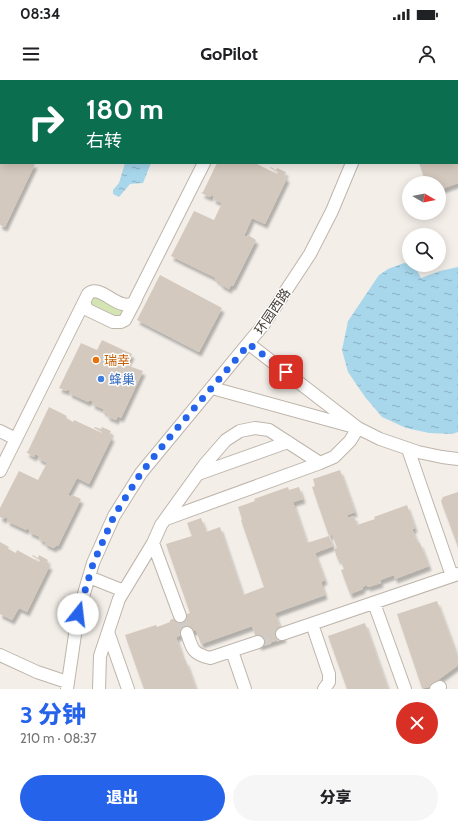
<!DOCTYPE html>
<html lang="zh">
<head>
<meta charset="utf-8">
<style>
  :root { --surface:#fff; --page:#f6f6f6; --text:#202124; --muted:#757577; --accent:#2563eb }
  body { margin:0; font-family:Cabin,"Noto Sans SC",sans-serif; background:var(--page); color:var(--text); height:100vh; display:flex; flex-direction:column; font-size:15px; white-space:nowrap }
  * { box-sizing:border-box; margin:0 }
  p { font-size:13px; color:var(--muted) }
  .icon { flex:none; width:22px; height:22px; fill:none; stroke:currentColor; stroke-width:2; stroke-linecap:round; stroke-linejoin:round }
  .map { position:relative; height:609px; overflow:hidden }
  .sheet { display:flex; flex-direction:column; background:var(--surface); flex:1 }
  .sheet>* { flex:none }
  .guide { position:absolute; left:0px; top:0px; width:458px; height:84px; box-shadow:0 2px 10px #0003; background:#0b6e4f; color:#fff; overflow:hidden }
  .needle { width:26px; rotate:99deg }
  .fabs { position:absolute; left:402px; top:96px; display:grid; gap:8px }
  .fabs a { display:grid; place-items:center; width:44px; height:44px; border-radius:50%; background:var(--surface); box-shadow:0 2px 10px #0003; font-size:20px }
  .pin { position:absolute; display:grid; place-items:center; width:34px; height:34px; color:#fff; margin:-17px; border-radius:8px; box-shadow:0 2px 6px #0006 }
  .me { position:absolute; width:44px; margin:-22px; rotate:16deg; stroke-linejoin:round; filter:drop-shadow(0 0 3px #0008) }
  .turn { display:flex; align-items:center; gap:14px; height:84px; padding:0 20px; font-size:18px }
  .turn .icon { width:52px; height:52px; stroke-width:2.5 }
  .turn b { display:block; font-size:28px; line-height:34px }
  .round { display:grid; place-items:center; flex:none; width:42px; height:42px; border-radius:21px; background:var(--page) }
  .overview { display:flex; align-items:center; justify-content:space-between; height:68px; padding:0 20px }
  h1 { font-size:24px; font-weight:800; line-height:30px; color:var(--accent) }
  .cta { display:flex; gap:8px; margin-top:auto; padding:8px 20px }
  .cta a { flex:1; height:46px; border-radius:24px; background:var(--accent); color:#fff; font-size:16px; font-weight:800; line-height:46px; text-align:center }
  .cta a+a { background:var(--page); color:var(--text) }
  .status { display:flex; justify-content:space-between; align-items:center; height:28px; padding:0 20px; background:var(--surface); direction:ltr }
  .status svg { height:11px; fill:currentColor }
  header { display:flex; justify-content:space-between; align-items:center; height:52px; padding:0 20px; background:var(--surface); font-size:18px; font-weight:800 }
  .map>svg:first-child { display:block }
  .green { fill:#d4e4b3 }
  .water { fill:url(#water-ripples) }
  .building { fill:#d4c9be; filter:url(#shadow) }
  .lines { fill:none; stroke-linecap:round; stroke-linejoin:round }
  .minor-tunnel { stroke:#d0cbc5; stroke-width:12; stroke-dasharray:12 6; stroke-linecap:butt }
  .minor-casing { stroke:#beb5ab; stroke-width:14 }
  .minor { stroke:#fff; stroke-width:12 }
  .route { stroke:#2563eb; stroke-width:7; stroke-dasharray:0 12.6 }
  .food-dot { fill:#e8710a; stroke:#fff; stroke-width:1.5 }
  .shop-dot { fill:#3f7fe0; stroke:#fff; stroke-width:1.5 }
  .labels { text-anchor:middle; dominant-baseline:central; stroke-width:3; stroke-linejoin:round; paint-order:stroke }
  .street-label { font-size:13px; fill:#463e37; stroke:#fff }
  .food-label { font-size:13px; fill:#c56008; stroke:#fff; text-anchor:start }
  .shop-label { font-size:13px; fill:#366cbe; stroke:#fff; text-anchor:start }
</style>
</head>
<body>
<div class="status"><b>08:34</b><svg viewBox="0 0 49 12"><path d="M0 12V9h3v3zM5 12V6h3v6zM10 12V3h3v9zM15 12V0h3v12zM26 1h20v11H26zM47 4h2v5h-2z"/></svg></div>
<header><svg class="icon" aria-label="menu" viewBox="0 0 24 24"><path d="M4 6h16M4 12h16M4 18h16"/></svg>GoPilot<svg class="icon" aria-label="person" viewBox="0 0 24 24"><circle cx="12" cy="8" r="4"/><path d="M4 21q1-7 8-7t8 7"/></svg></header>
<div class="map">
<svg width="458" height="609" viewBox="0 0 458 609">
  <defs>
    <pattern id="water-ripples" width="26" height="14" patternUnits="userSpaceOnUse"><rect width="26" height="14" fill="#a8d7ec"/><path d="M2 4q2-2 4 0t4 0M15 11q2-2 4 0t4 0" fill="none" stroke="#8bb0c0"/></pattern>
    <filter id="shadow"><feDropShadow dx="2.5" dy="4.5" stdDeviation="1" flood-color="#0004"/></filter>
  </defs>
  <rect width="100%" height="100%" fill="#f3eee8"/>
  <!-- green -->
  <path class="green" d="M94 216 123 230V232L121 237H116L92 225 90 223V218Z"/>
  <!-- water -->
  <path class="water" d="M125 83H151L143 103 130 104 119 117 113 114V110L119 103Z
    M404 183 414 185 421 198 440 191 458 187V352L452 354 429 353 406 348 382 337 365 317 348 292 342 270 348 241 379 195 388 189Z"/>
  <!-- building -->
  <path class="building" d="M0 83H32L35 84 5 147 0 145Z
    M217 83H255L277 94 278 92 270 88 271 87 276 90 277 88 286 92 284 96 287 98 265 144 252 138 244 156 247 157 248 155 256 160 233 206 231 205 229 209 220 204 221 203 215 199 216 198 171 176 194 131 214 140 222 123 213 119 214 116 211 115 210 117 201 113 203 112Z
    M419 83H458V103L439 110V103H426Z
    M160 195 222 228 199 272 137 240Z
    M102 260 132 274 126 285 143 291 121 338 118 336 116 340 107 336 108 334 103 331V329L92 324 93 321 89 320 88 322 69 313 70 311 68 309 67 311 59 308 81 263 97 270Z
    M49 327 67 336 66 338 73 342 74 340 102 353V352L94 348 95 347 101 349 102 347 111 351 109 355 112 357 89 404 77 398 68 415 71 417 72 415 81 419 58 466 56 465 54 468 45 464V462L39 459 40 457 29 452 30 450 27 448 26 450 7 441 8 438 5 437 4 439 0 437V428L19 391 38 400 47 383 38 378 39 376 35 374 34 377 26 372 28 371Z
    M340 390 355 432 347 435 348 438 354 436 357 445 375 439 374 437 407 425 415 448 412 449 418 463H420L429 486 395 499 394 495 380 500 381 503 368 507 367 505 362 507 363 509 350 514 341 490 344 489 340 479 338 480 334 469 337 468 332 454 329 456 312 407 315 406 313 399Z
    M288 407 289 410 299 407 303 419 293 422 307 463 329 456 333 466 315 473 325 500 321 502 325 515 275 533 284 558 259 566 252 546 201 564 196 550 176 557 184 581H186L196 609H144L125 555 156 545 157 547 170 542V540L190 533 166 464 192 456 187 443 201 438 206 452 220 447 243 515 264 507 241 440 242 439 238 427 255 421 254 419Z
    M458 412V467L441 421 443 417Z
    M0 462 9 467 8 469 16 473 17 470 39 482 40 480 32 476 33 475 38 478 39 475 48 480 46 484 50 485 27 532 19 528 12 540 0 534Z
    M437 521 458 578V582L457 586 427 608H422L397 534Z
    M365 543 388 609H347L328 556Z"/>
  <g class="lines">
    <!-- minor-tunnel -->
    <path class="minor-tunnel" d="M180 536 187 553
      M258 562 282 554"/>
    <defs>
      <path id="minor" d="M245 1V0
        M379 1V0
        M411 1V0
        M457 17 458 16
        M84 222 86 227 88 230 113 242H121L125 240 136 219
        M249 264 358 348 380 359 418 372 442 377 458 379
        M0 351 16 359
        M408 369 452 496
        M0 391 88 214C100 202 120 234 134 222L204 83
        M198 394 288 362
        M166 439 320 383
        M153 463 161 445 205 384 226 360 240 351 255 348 269 350 320 383 334 377 350 361 358 348 212 308
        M89 497 124 511
        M374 523 405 609
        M312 544 329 594V602L324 609
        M108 552 128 609
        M187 553C192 569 193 574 210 578L258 562
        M282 554 458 494
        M232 571 245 609
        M0 575 37 592 67 602
        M67 609 78 534 93 483 114 436 141 393 264 244 310 174 332 131 352 83
        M99 609 100 576 119 519 153 463 180 536
        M436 609 440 607"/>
    </defs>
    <!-- minor casing -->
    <use href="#minor" class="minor-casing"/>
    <!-- minor -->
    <use href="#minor" class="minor"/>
  </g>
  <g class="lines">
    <!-- route -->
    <path class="route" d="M78 534 93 484 114 436 141 393 173 353 249 264 286 292"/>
  </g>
  <!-- markers -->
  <circle class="food-dot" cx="96" cy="280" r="4"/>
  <circle class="shop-dot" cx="101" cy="299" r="4"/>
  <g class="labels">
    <!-- street labels -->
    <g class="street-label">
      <text transform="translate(272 231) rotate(-56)">环园西路</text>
    </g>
    <!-- food labels -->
    <g class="food-label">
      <text x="104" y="280">瑞幸</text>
    </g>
    <!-- shop labels -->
    <g class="shop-label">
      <text x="109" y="299">蜂巢</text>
    </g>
  </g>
</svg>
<div class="fabs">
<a><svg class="needle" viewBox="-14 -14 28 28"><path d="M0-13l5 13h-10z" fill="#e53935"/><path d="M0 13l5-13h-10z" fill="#757577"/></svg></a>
<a><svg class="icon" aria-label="search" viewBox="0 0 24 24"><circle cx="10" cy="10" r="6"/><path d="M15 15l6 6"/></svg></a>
</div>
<div class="pin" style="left:286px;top:292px;background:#d93025"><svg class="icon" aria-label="arrive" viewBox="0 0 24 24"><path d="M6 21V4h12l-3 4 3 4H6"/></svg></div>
<svg class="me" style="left:78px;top:534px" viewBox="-20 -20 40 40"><circle r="19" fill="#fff"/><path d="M0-13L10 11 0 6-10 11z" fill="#2563eb"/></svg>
<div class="guide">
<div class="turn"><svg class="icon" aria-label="right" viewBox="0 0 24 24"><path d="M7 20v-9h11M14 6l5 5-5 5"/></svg><div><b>180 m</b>右转</div></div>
</div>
</div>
<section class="sheet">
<div class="overview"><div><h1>3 分钟</h1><p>210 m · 08:37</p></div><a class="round" style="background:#d93025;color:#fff"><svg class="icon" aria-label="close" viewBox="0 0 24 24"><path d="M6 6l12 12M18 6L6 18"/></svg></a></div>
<div class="cta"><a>退出</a><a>分享</a></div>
</section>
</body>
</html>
